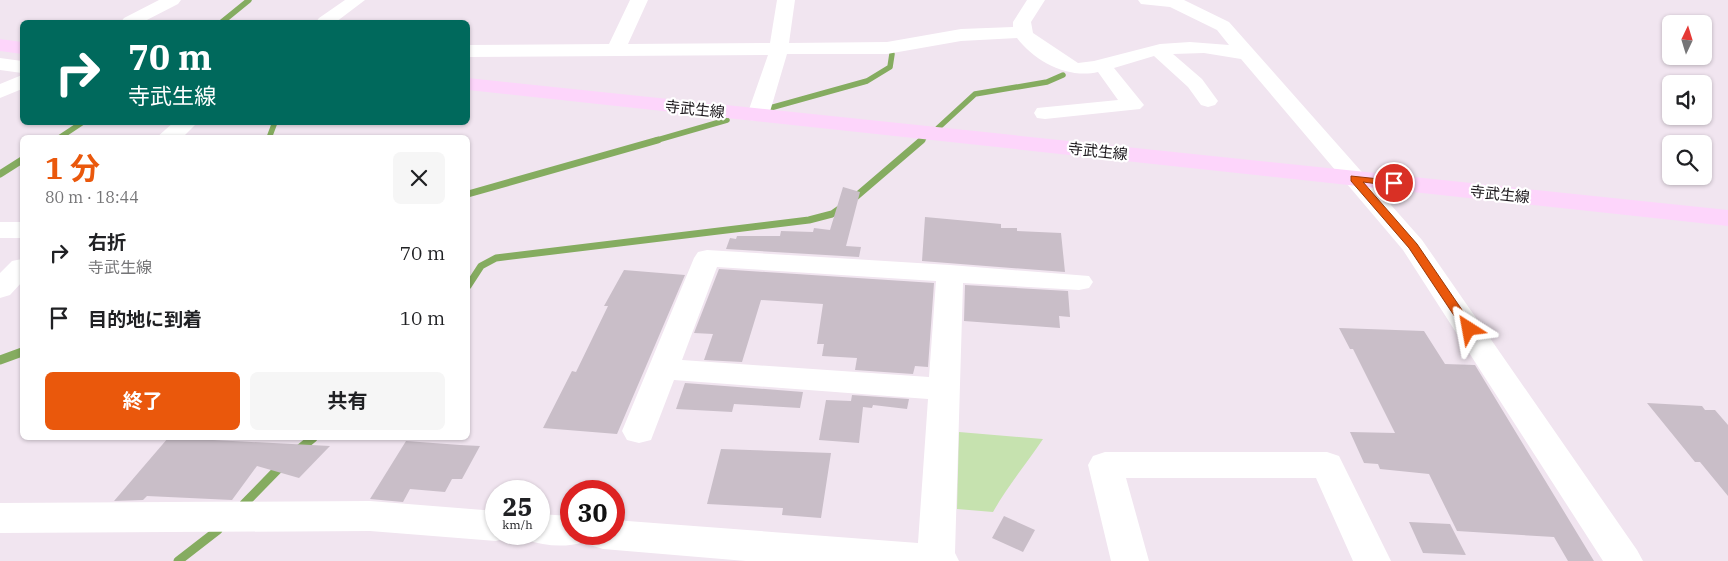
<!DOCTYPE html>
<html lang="ja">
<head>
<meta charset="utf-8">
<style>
  :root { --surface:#fff; --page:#f6f6f6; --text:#202124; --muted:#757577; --accent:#ea580c }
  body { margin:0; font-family:"IBM Plex Serif","Noto Sans JP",serif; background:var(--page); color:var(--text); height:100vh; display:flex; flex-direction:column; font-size:19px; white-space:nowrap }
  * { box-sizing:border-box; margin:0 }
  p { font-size:16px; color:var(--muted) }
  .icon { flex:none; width:28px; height:28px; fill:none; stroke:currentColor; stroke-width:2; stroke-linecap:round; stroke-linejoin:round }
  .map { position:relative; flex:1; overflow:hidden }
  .side { position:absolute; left:20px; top:135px; width:450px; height:305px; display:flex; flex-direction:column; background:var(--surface); border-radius:8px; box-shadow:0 1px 4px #0004 }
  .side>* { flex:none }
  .guide { position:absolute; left:20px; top:20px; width:450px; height:105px; border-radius:8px; box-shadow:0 1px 4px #0004; background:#00695c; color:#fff; overflow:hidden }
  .needle { width:32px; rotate:4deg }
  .fabs { position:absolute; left:1662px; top:15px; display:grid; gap:10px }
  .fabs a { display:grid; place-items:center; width:50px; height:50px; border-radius:8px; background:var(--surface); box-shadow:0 1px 4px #0004; font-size:25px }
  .speed { position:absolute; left:485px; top:480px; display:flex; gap:10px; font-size:25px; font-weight:700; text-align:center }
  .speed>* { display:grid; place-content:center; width:65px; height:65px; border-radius:50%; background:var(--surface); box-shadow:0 1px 4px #0004; line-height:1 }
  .speed small { font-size:12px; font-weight:400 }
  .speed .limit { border:8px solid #d22; background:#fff; color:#111 }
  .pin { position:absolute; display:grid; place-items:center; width:42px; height:42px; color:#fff; margin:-21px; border:2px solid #fff; border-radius:50%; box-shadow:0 1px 5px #0007 }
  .me { position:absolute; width:55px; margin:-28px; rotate:326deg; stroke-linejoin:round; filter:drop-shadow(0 0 4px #0008) }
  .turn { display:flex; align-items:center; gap:18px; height:105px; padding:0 25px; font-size:22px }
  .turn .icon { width:65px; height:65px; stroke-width:2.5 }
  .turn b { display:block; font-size:35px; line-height:42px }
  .round { display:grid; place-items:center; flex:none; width:52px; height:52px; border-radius:8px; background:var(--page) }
  .head { display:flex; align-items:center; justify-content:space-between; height:85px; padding:0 25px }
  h1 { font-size:30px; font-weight:700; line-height:38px; color:var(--accent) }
  .primary-button { display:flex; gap:10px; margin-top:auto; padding:10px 25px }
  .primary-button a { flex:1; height:58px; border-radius:8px; background:var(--accent); color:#fff; font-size:20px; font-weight:700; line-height:58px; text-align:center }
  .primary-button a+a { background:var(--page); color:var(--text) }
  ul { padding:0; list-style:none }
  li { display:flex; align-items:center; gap:15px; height:65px; padding:0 25px }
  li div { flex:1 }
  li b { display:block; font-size:19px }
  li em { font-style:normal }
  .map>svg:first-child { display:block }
  .green { fill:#c6e2af }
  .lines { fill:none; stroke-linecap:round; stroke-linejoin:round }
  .stream-far2 { stroke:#85ac60; stroke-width:5.5 }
  .stream-far1 { stroke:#85ac60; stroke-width:7 }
  .stream { stroke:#85ac60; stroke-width:9 }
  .building { fill:#c9bec8 }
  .minor { fill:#fff; fill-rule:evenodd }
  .major { fill:#fdd5fb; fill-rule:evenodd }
  .route { fill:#ea580c; stroke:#983908 }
  .labels { text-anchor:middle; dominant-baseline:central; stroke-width:4.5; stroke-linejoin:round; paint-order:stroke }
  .street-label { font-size:15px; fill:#1b171b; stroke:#fff }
</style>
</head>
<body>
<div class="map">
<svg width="1728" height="561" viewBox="0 0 1728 561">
  <rect width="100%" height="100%" fill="#f1e5f0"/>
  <!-- green -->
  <path class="green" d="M959 432 1043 439C1026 464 1008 486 993 512L957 509Z"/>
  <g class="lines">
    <!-- stream-far2 -->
    <path class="stream-far2" d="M222 22 249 0
      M770 108 867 81 890 67 892 54
      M938 128 975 94 1047 82 1063 75
      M59 138 83 122
      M269 138 275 122
      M654 141 727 120
      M920 141 926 136"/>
    <!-- stream-far1 -->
    <path class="stream-far1" d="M0 174 22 160
      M468 194 658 140
      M852 200 922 140
      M468 286 481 266 496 258 809 220 832 214 842 207"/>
    <!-- stream -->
    <path class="stream" d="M0 360 22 352
      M297 451 313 438
      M244 504 283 464
      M178 561 218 530"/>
  </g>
  <!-- building -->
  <path class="building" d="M843 187 860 192 846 246 861 247 859 257 726 249 730 238 736 239 737 236H780L781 231 813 232 814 228 830 230Z
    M925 217 1001 224V228H1017V231L1061 233 1065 272 922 261Z
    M719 269 934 283 928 367 915 366 913 374 855 370 857 358 822 356 824 344H817L823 304 761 300 742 362 704 360 713 334 694 333Z
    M624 270 685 275 617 434 543 428 572 371 576 372 608 306H604Z
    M965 285 1068 291 1070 317 1059 316 1060 328 964 321Z
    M1339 328 1424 331 1445 364 1475 365 1594 561H1568L1554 537 1457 531 1429 474 1380 469 1378 464 1364 463 1350 432 1395 433 1353 349H1350Z
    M685 383 803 392 800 408 734 404 732 412 676 409Z
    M852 395 909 399 907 409 873 405 872 408 863 407 859 443 819 440 826 400 851 401Z
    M1647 403 1702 406 1705 410H1715L1728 425V496L1700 462H1695Z
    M168 438H175L330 446 299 478 257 466 232 500 147 496 143 500 114 501Z
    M406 441 460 445 480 446 462 479H452L445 492 410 489 403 502 370 499Z
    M721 449 831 453 821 518 782 515 783 508 707 504Z
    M1004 516 1035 530 1023 552 992 538Z
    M1409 522 1450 524 1466 555 1423 553Z"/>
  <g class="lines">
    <!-- minor -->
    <path class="minor" d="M159 0H181L178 4 143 22H121L124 18Z
      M345 0H365L336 22H316L319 18Z
      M630 0H648L628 44 770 43 777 0H795L789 43 887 42 961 29 1013 27V22L1027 0H1045L1031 22 1033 33 1078 63 1094 61 1160 44 1190 42 1229 45 1217 30 1170 7 1141 4 1138 0H1184L1229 22 1422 240 1637 550 1643 561H1603L1403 250 1241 59 1204 53 1173 54 1202 79 1218 101 1215 105 1208 107 1201 105 1188 87 1154 56 1114 68 1144 105 1140 109 1045 119 1037 118 1034 113 1037 108 1118 100 1098 72C1069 79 1035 62 1017 38L961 41 887 54H787L769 115 766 120 758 121 750 120 747 115 768 55 468 57V45L609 44Z
      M0 58 22 61V73L0 70Z
      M22 75V89L0 98V84Z
      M174 122H198L182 138H156Z
      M0 222H22V238H0Z
      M707 250 950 265 1089 276 1093 282 1089 288 1079 290 963 283 955 553 959 561H746L603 549 590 545 586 537 584 542C565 548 545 546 526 540L523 534H539V514L571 516V534H614V520L918 543 928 399 674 380 651 440 639 443 627 440 622 431 694 258 698 252ZM717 267 936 281 929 377 682 360Z
      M22 259V282L10 295 0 298V273L12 261Z
      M1105 452H1327L1339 456 1391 561H1353L1316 478H1126L1149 561H1111L1088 465 1093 456Z
      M370 501 496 511V534H510L509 537 496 541 370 531 0 533V503Z"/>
    <!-- major -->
    <path class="major" d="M0 39 22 42V54L0 51Z
      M468 78 1728 210V226L468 90Z"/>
  </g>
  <!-- route -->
  <path class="route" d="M1351 176 1398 181 1399 183 1394 186 1363 182 1417 244 1473 326 1475 329 1473 332H1465L1409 248 1351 181Z"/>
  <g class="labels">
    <!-- street labels -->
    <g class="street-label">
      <text transform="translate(695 109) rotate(6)">寺武生線</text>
      <text transform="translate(1098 151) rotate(6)">寺武生線</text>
      <text transform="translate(1500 194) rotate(6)">寺武生線</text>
    </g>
  </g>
</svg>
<div class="fabs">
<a><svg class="needle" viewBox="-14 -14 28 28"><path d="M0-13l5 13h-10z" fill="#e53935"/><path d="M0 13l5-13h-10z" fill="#757577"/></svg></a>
<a><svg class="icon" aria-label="sound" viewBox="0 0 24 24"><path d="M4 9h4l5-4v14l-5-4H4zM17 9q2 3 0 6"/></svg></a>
<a><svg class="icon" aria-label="search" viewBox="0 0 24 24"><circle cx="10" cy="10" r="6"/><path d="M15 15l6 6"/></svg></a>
</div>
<div class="speed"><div>25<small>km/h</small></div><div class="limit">30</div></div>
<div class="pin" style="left:1394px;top:183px;background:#d93025"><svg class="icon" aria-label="arrive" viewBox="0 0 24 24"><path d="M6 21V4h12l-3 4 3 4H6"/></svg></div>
<svg class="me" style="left:1469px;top:329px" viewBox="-20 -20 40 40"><path d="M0-17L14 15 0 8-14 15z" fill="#ea580c" stroke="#fff" stroke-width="4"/></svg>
<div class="guide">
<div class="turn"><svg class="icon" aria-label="right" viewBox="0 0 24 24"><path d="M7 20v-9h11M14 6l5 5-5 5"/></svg><div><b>70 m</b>寺武生線</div></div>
</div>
<section class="side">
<div class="head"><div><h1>1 分</h1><p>80 m · 18:44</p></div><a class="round"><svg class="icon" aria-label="close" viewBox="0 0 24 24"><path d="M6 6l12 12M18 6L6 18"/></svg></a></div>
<ul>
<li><svg class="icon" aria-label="right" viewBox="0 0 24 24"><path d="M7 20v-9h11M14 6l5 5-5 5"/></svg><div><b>右折</b><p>寺武生線</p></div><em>70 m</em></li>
<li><svg class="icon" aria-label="arrive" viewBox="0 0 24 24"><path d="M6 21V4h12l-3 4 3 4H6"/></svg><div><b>目的地に到着</b></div><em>10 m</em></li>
</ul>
<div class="primary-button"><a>終了</a><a>共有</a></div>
</section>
</div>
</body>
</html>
